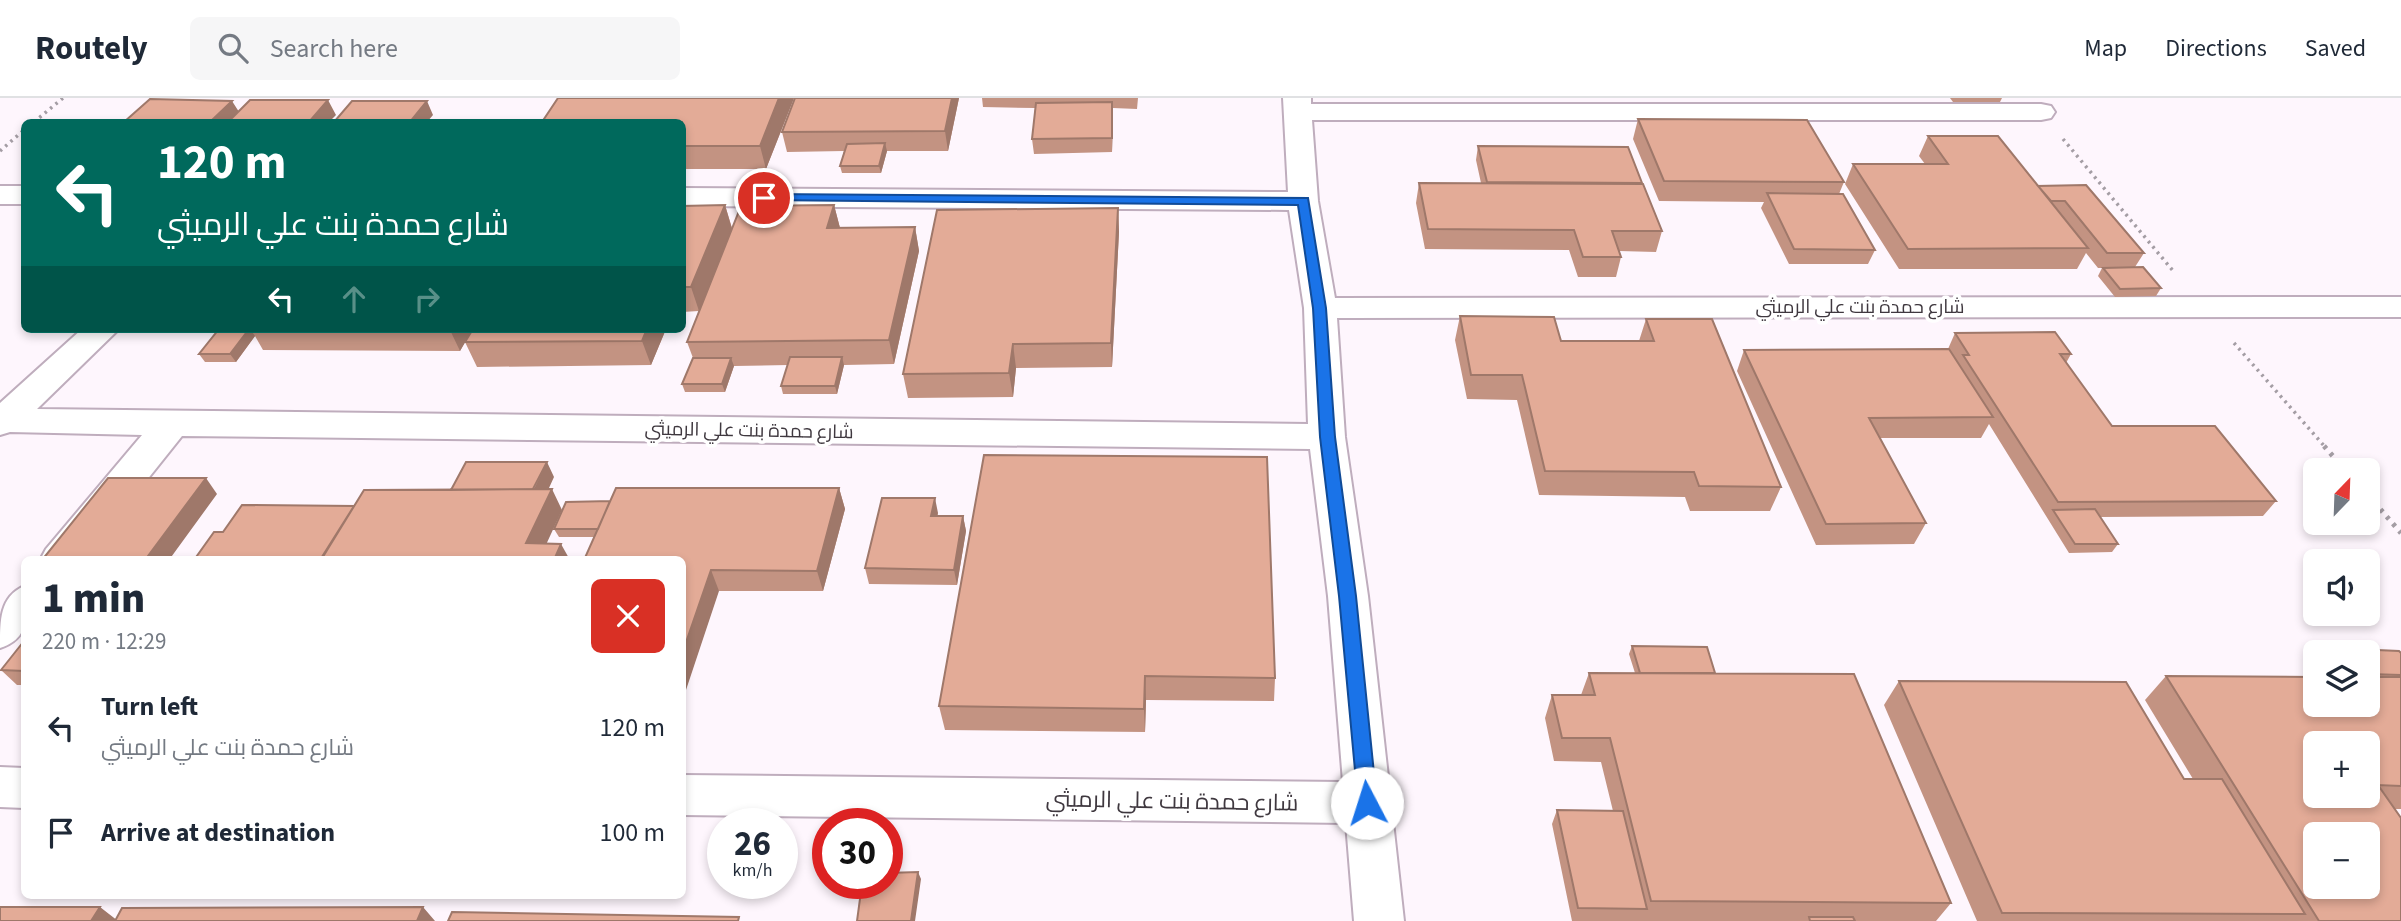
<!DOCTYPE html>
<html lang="en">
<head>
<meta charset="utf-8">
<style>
  :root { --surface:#fff; --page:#f6f6f7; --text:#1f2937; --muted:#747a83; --line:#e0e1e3 }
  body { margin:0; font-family:"Source Sans 3",Cairo,sans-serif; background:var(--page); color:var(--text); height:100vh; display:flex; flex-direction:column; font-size:26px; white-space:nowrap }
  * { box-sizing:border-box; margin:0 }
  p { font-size:23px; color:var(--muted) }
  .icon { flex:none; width:38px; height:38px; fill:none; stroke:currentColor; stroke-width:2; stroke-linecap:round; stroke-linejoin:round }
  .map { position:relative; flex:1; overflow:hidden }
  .sheet { position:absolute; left:21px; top:458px; width:665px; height:343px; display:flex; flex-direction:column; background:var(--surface); border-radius:10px; box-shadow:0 4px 10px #0003 }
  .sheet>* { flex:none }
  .hud { position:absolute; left:21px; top:21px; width:665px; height:214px; border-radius:10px; box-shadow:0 4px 10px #0003; background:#00695c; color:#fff; overflow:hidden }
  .needle { width:46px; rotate:23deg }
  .fabs { position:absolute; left:2303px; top:360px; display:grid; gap:14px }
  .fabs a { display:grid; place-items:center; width:77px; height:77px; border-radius:10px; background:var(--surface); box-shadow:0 4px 10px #0003; font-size:35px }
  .speed { position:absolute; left:707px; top:710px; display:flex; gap:14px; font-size:35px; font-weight:700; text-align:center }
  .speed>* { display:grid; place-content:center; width:91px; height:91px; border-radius:50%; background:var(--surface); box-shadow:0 4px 10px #0003; line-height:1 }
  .speed small { font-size:18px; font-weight:400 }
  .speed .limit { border:10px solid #d22; background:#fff; color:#111 }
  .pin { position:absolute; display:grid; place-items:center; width:60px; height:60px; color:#fff; margin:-30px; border:4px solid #fff; border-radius:50%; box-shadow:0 2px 7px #0007 }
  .me { position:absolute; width:77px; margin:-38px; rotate:355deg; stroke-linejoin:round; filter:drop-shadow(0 0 5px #0008) }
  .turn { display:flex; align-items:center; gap:24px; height:147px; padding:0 21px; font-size:32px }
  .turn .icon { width:91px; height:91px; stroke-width:2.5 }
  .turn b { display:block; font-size:49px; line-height:60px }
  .lanes { display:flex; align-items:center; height:66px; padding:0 21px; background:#0003; justify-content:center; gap:35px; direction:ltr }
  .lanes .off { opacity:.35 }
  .round { display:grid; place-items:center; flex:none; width:74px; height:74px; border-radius:10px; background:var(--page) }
  .head { display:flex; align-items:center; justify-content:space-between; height:119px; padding:0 21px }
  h1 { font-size:42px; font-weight:800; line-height:52px }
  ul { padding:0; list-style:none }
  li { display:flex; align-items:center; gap:21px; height:105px; padding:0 21px }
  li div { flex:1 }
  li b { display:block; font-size:26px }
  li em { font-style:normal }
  header { display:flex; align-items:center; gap:42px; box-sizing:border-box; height:98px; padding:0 35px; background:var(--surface); border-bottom:2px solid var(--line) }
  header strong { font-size:33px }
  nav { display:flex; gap:38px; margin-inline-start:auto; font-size:24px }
  .search { width:490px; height:63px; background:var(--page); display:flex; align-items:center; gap:18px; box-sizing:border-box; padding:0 24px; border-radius:10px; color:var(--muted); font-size:26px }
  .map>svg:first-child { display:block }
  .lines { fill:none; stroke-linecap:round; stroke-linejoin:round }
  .minor-casing { stroke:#bfadbd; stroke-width:4 }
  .path-far1 { stroke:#a49da4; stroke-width:3.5; stroke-dasharray:2.5 4.5; stroke-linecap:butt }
  .path { stroke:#a49da4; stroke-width:5; stroke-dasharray:3.5 6; stroke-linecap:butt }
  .minor { fill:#fff; fill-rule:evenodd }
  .wall { fill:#c39382 }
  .shaded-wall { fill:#9f786a }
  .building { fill:#e3ab97; stroke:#9f786a; stroke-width:2; fill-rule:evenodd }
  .route { fill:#1a73e8; stroke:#114b97; stroke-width:2 }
  .labels { text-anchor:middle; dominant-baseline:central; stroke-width:7; stroke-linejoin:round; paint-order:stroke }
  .street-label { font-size:19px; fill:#3f383f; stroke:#fff }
  .near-street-label { font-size:23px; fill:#3f383f; stroke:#fff }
</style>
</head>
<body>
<header>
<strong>Routely</strong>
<div class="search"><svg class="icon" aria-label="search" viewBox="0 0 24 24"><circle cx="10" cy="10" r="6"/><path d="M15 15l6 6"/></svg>Search here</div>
<nav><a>Map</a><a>Directions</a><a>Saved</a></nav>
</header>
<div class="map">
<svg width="2401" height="823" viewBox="0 0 2401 823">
  <rect width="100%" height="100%" fill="#fef6fd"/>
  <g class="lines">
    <defs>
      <path id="minor" d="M1283 0H1311V6H2041L2051 8 2055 14 2051 20 2041 22H1312L1318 103 1335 200 2401 199V219L1337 220 1345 339 1368 498 1404 823H1354L1346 725 682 717V677L1343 684 1328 498 1310 351 182 338 83 462H40L46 451 142 337 10 334 0 337V305L82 231H119L37 311 1308 326 1304 210 1289 112 682 108V90L1288 94Z
        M0 88H24V106H0Z
        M24 488C27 516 31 540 0 550 0 521 0 499 24 488Z
        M0 669 24 670V710L0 709Z"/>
    </defs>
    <!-- minor casing -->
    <use href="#minor" class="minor-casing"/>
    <!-- path-far1 -->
    <path class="path-far1" d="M34 24 63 0
      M2063 41 2174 174
      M0 53 24 32
      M2234 245 2326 350"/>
    <!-- path -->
    <path class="path" d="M2324 348 2346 373
      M2368 397 2401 435"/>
    <!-- minor -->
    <use href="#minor" class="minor"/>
  </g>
  <!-- wall -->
  <path class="wall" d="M558 0H794L766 71H682V24Z
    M959 0 948 53H887L881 75H842L840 68 844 53 787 54 782 34Z
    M982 0H1138L1137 11 1113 10 1112 54 1034 56 1032 41 1035 10 983 9Z
    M1950 0H2002L2000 4H1953Z
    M1638 21 1844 84 1839 96 1875 152 1868 166H1789L1761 110 1764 104 1659 103 1633 41Z
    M1928 38 2038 88 2086 87 2144 155 2135 169 2161 190 2156 198 2115 199 2098 178 2102 170H2098L2086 155 2077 171H1899L1845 86 1853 66H1925L1919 58Z
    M1478 48 1642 85 1662 133 1656 154 1619 153 1621 159 1616 179H1578L1569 152 1425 151 1416 105 1419 85H1481L1476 62Z
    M725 107 732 130 834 107 840 130 915 129 919 153 894 266 844 267 837 296H783L781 288 788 267 734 268 725 294H685L682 286 693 260 687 244 699 213 682 214V108Z
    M1118 110 1119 134 1112 269 1016 270 1013 299 908 300 903 276Z
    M1460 218 1561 243H1639L1646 221 1781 389 1770 413H1690L1685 399 1539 397 1517 302 1467 301 1455 242Z
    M219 231H666L651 267 477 269 465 244 460 253 263 252 255 238 236 264H205L199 256Z
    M1955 235 2071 256 2066 265 2112 328 2276 403 2263 418 2100 419 2118 446 2112 454 2069 455 1989 326 1981 340H1880L1926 425 1914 446 1816 447 1737 273 1744 252 1948 251Z
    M984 357 1275 580 1274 603 1146 602 1145 634 945 632 939 608Z
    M839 390 845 411 823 493H719L594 439H559L554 431 610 403Z
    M938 415 937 418H963L966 433 957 487 869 486 865 470Z
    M24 543V587H17L1 572Z
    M1632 548 1715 575 1951 805 1936 823H1572L1552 726 1557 712 1613 713 1601 664 1554 663 1545 620 1552 597H1581L1589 575H1635L1629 556Z
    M2331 550 2401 555V711H2394L2401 823H1977L1884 607 1899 583 2184 681H2193L2145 602 2166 578 2368 607V555H2326Z"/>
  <!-- shaded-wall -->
  <path class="shaded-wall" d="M779 0H794L766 71 760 48Z
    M952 0H959L948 53 945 33Z
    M328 2 336 17 329 24H309Z
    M232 3 241 17 233 24H210Z
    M427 3 433 17 427 24H410Z
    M1112 4 1113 18 1112 54Z
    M885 45 887 53 881 75 879 68Z
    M725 107 732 131 699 213 691 189Z
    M834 107 840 130H827Z
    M1118 110 1119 134 1112 269 1111 245Z
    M915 129 919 153 894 266 889 242Z
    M249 231H258H250L255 238 236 264 230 256Z
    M450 231H473L460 253 450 232Z
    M647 231H666L651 267 642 243Z
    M1013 246 1016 270 1013 299 1009 275Z
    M842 259 844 267 837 296 835 288Z
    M731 260 734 268 725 294 722 286Z
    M547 364 554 379 539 412 531 397Z
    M206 380 217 396 169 462H145Z
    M839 390 845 411 823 493 817 473Z
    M552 391 562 412 539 462 526 445Z
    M935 400 938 415 934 433 931 418Z
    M963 418 966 433 957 487 954 472Z
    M561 446 570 462H554Z
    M711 472 719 493 682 604V556Z
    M1145 578 1146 602 1145 634 1144 611Z
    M918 774 921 781 915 823H911Z
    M100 809 118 823H91Z
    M423 809 435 823H417Z"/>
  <!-- building -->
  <path class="building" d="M558 0H779L760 48H682V24H542Z
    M795 0H952L945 33 782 34Z
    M150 1 232 3 210 24H124Z
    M250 2H328L309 24H228Z
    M352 3H427L410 24H334Z
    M1112 4V40L1032 41 1036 5Z
    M1638 21 1807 22 1844 84 1664 83Z
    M1928 38H1998L2088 150 1908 151 1853 66H1948Z
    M885 45 879 68H840L847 46Z
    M1478 48 1628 49 1642 85 1487 84Z
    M1419 85 1643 86 1662 133H1612L1621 159H1583L1574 132 1428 131Z
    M2086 87 2144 155H2107L2065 103H2051L2038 88Z
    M1767 95 1843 96 1875 152 1794 151Z
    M725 107 691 189H682V108Z
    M834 107 827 130 915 129 889 242 687 244 741 108Z
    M1118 110 1111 245 1013 246 1009 275 903 276 937 112Z
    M2143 169 2161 190 2120 191 2103 170Z
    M1460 218 1554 219 1561 243H1654L1646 221H1712L1781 389 1699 388 1694 374 1545 373 1522 277H1471Z
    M219 231H249L230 256H199Z
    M250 231H450V232Z
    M473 231H647L642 243 465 244Z
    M2055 234 2071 256H2060L2112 328H2215L2276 403 2058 404 1963 257H1969L1955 235Z
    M1949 251 1993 319 1869 320 1926 425 1826 426 1744 252Z
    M790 259H842L835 288H781Z
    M693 260H731L722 286H682Z
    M984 357 1267 359 1275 580 1145 578 1144 611 939 608Z
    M466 364H547L533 391 451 392Z
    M108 380H206L145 462H42Z
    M616 390H839L817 473 711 472 682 556V462H584Z
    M552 391 526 445 561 446 554 462H321L364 392Z
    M882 400H935L931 418H963L954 472 865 470Z
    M610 403 598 431H554L566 404Z
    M242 407 354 408 320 462H194L214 434H223Z
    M2095 411 2118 446H2075L2053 412Z
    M24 543V573L1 572Z
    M1632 548 1707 549 1715 575H1640Z
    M2331 550 2399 553 2401 555V577L2368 576V555H2335Z
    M1589 575 1854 576 1951 805 1651 803 1610 640H1562L1552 597H1595Z
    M2166 578 2315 579V607H2368V579H2401V688L2378 687 2401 720V823H2319ZM2315 646H2368V698H2315ZM2315 737H2368V789H2315Z
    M1899 583 2126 584 2184 681H2222L2305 816 2002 815Z
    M1557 712 1623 713 1647 811 1578 810Z
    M918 774 911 823H857L862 786H887V775Z
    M0 809H100L91 823H0Z
    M423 809 417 823H115L122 810Z
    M452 814 739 819 738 823H448Z
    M1809 819H1853L1855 823H1810Z"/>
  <!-- route -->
  <path class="route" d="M764 96 1308 100 1326 210 1335 339 1356 498 1377 705 1374 711 1367 713 1361 711 1358 705 1339 498 1320 339 1313 210 1298 107 759 102 757 100Z"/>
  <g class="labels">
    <!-- street labels -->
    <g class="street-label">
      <text x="1860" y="209">شارع حمدة بنت علي الرميثي</text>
      <text transform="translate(749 333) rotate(1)">شارع حمدة بنت علي الرميثي</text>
    </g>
    <!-- near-street labels -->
    <g class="near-street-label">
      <text transform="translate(1172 703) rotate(1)">شارع حمدة بنت علي الرميثي</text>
    </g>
  </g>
</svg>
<div class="fabs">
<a><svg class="needle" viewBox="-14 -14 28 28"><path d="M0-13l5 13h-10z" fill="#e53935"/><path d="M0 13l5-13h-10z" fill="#747a83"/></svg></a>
<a><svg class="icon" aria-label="sound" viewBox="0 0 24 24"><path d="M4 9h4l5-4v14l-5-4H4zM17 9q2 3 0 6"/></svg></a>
<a><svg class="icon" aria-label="layers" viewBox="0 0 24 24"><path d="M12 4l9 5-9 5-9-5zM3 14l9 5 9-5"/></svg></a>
<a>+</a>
<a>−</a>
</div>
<div class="speed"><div>26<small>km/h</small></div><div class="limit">30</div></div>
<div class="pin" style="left:764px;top:100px;background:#d93025"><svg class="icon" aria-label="arrive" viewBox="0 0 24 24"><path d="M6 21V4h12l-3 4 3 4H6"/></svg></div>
<svg class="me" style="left:1367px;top:705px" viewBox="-20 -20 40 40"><circle r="19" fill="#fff"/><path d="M0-13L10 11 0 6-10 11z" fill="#1a73e8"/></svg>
<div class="hud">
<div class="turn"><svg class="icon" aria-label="left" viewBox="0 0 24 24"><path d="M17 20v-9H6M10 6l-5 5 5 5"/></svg><div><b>120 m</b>شارع حمدة بنت علي الرميثي</div></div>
<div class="lanes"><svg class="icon" aria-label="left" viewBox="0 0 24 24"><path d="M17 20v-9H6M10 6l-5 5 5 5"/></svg><svg class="icon off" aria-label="ahead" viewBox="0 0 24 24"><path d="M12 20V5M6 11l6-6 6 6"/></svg><svg class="icon off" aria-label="right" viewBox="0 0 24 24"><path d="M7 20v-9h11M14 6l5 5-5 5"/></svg></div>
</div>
<section class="sheet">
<div class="head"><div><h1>1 min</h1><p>220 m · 12:29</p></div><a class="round" style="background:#d93025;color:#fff"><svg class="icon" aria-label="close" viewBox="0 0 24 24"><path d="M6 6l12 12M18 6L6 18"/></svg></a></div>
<ul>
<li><svg class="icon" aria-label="left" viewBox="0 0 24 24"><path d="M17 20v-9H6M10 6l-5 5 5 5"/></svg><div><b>Turn left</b><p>شارع حمدة بنت علي الرميثي</p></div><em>120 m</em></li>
<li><svg class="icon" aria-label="arrive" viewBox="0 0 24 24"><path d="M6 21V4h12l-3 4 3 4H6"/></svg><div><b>Arrive at destination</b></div><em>100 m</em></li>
</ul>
</section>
</div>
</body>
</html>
